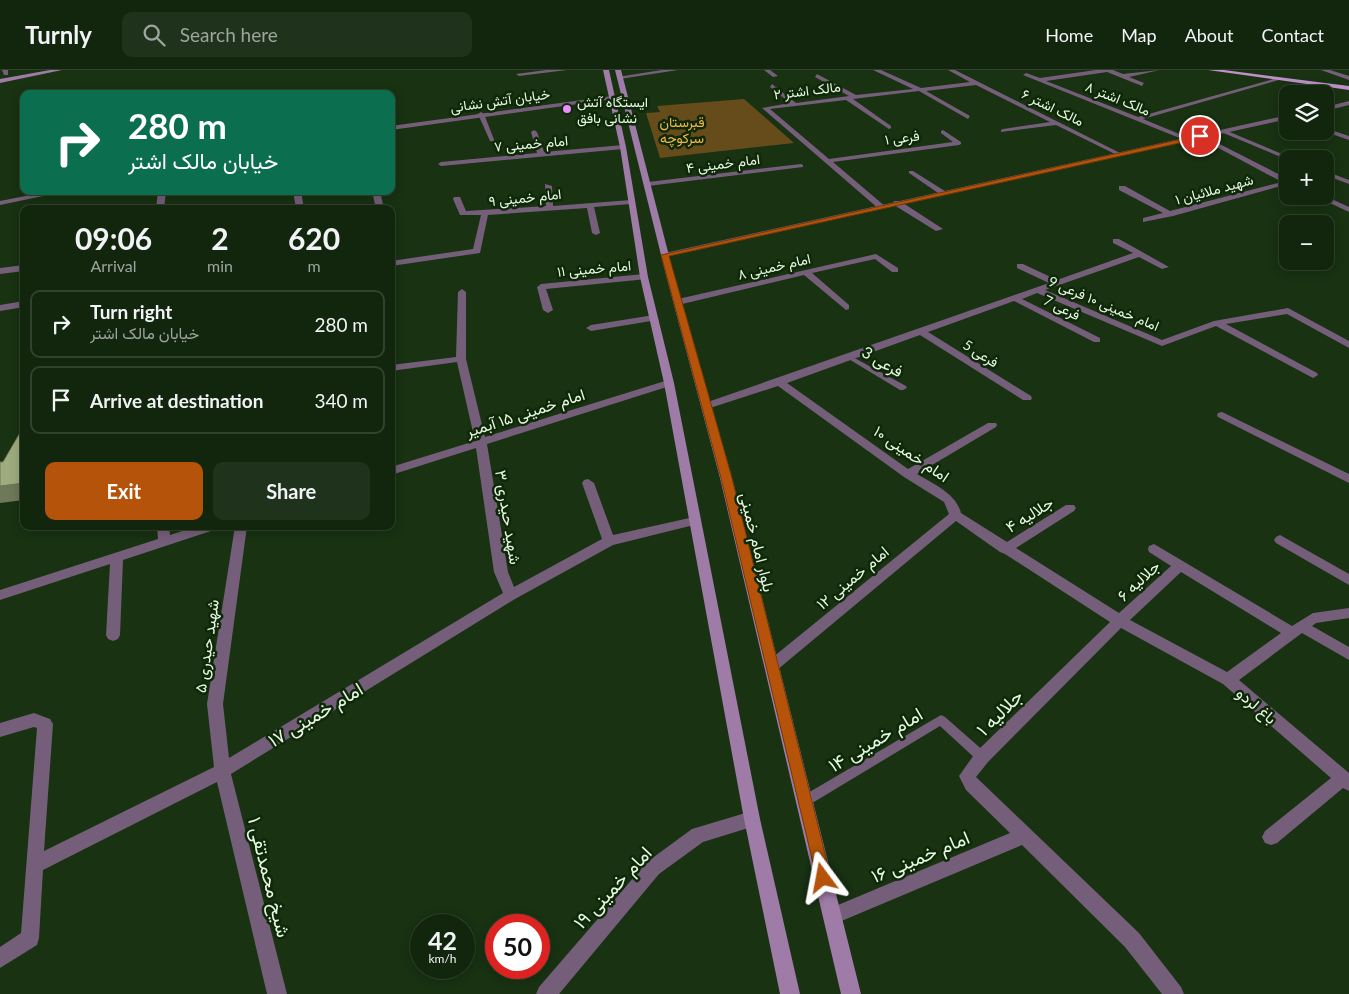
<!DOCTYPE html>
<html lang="en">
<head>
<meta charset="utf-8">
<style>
  :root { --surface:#12260e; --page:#1f321c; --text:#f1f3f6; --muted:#9ca59e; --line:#31432e; --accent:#b45309 }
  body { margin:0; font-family:Lato,Vazirmatn,sans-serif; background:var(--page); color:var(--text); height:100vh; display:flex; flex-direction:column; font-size:19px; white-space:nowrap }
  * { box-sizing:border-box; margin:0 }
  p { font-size:16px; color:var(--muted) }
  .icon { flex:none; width:28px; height:28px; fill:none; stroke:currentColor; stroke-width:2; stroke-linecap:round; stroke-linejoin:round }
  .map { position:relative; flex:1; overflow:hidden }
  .panel { position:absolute; left:20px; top:135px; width:375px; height:325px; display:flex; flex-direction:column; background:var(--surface); border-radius:10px; box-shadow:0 2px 12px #0003,0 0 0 1px var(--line) }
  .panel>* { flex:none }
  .top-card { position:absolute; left:20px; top:20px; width:375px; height:105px; border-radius:10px; box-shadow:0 2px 12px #0003,0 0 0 1px var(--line); background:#0b6e4f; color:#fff; overflow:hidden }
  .fabs { position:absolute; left:1279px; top:15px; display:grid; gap:10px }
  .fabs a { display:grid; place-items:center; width:55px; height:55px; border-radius:10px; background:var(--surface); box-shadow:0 2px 12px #0003,0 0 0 1px var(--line); font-size:25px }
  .speed { position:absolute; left:410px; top:844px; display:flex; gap:10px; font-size:25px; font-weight:700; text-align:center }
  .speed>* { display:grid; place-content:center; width:65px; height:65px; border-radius:50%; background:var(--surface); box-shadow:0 2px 12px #0003,0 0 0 1px var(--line); line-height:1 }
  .speed small { font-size:12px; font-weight:400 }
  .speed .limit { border:8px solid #d22; background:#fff; color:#111 }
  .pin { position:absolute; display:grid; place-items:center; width:42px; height:42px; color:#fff; margin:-21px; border:2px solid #fff; border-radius:50%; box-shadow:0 1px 5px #0007 }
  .me { position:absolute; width:55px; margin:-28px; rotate:347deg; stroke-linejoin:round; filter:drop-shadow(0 0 4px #0008) }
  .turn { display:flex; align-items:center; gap:18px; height:105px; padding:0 25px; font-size:22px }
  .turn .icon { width:65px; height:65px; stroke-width:2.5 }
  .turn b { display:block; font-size:35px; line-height:42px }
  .eta { display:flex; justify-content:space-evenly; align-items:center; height:85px; text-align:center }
  .eta b { font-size:30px; font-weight:700; line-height:35px }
  .action { display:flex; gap:10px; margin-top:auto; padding:10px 25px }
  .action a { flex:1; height:58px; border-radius:10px; background:var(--accent); color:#fff; font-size:20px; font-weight:700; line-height:58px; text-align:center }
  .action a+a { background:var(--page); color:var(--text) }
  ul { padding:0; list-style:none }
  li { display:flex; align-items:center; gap:15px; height:68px; margin:0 10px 8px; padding:0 15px; border:2px solid var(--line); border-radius:10px }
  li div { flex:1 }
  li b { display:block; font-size:19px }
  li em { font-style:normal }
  header { display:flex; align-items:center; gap:30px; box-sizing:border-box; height:70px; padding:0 25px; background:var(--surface); border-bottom:1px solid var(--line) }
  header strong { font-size:24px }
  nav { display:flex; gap:28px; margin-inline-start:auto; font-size:18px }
  .search { width:350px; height:45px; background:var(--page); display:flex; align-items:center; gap:12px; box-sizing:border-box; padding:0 18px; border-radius:10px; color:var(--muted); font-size:19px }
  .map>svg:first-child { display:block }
  .green { fill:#664c1b }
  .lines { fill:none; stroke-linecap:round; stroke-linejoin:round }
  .service { fill:#755e7a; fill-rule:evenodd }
  .minor { fill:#755e7a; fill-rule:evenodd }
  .tertiary { fill:#755e7a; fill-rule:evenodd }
  .secondary { fill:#9f7ba7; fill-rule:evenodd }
  .primary { fill:#bf90ca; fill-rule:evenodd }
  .shaded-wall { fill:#6f7859 }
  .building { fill:#9fac7f; stroke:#6f7859 }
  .route { fill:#b45309; stroke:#753606 }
  .poi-dot { fill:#ea8dfd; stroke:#0e2808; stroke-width:2 }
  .labels { text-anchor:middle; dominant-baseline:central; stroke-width:5; stroke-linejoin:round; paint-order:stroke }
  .far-street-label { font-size:14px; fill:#e6f7e3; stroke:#0e2808 }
  .far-poi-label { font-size:14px; fill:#e6f7e3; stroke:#0e2808; text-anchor:start }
  .far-park-label { font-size:14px; fill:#f4b846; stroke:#0e2808 }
  .street-label { font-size:16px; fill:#e6f7e3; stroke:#0e2808 }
  .near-street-label { font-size:19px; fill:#e6f7e3; stroke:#0e2808 }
</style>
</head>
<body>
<header>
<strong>Turnly</strong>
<div class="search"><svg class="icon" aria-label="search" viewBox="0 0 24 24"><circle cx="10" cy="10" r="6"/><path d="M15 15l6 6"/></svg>Search here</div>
<nav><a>Home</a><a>Map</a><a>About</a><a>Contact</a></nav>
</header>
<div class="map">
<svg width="1349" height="924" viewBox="0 0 1349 924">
  <rect width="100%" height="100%" fill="#183212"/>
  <!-- green -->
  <path class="green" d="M744 29 794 73 660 88 646 43 660 42 657 36Z"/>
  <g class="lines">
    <!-- service -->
    <path class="service" d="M849 285 906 316 907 318 903 320H900L847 288V286Z
      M941 645 945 647 986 683 988 687 986 691 982 692 978 691 940 656 809 735 805 736 801 735 799 731 801 727Z"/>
    <!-- minor -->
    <path class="minor" d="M2 0H8V5H4Z
      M546 0H567L519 6 516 4Z
      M662 0H678L620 9 617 7Z
      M764 0H770L778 6 773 7Z
      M873 0H881L921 18 970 12 948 0H955L1122 84 1117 85 1056 55 1001 62V60L1003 59 1050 52 976 15 926 21 970 46 968 49 919 21 853 29 891 56V58L889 59 846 30 770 39 829 89 953 72 941 63V61L943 60 961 72V74L959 75 833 92 886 137 879 139 762 38 790 33 770 17 772 14 796 33 849 26 815 7 817 4 856 25 913 19Z
      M1096 0H1113L1123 4 1160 0 1129 7 1144 13 1142 16 1107 2 1046 11 1138 47 1277 8 1282 9 1143 49 1189 68V70L1187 71 1023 5 1026 3 1040 8Z
      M1321 0H1330L1349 6V10Z
      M481 42 484 44 495 72 490 71 478 44Z
      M1325 58 1349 66V70L1323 61H1325Z
      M534 60 537 62 544 82 623 75 626 77 623 79 441 96 438 94 441 92 537 83 531 62Z
      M1221 60H1225L1294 89 1288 90 1221 62Z
      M1200 64 1288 109V114L1173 146 1143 152V148L1163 143 1119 120V116H1125L1170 141 1282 112 1198 67V65Z
      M801 94 803 95V97L648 116 644 114 648 112Z
      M909 101H913L948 123 941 125 909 103Z
      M1325 101 1349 110V114L1325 105Z
      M545 114 552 116 553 136 631 130 635 132 631 134 594 137 600 163 596 165 592 163 587 138 488 145 480 183 391 196V191L473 179 481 145H460L453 129 454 127H460L466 141 546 136Z
      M158 121H166L164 139H156Z
      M293 121H301L304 139H296Z
      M372 121H380L384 139H376Z
      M1315 126H1325L1349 137V142Z
      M894 131H900L943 159 936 161 894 135Z
      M1113 169H1119L1169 197 1162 199 1139 187 1045 220 1162 270 1214 251 1288 238 1349 271V278L1287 244 1226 254 1317 303 1318 305 1313 308 1216 256 1162 276 1037 223 1022 229 1100 268V272H1094L1014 231 928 262 1031 326 1032 328 1031 330H1023L920 265 787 313 908 399 988 353H996L997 355 996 357 917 404C933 414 956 423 961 443L1007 472 1066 435H1074L1076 438 1074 441 1016 478 1119 543 1171 496 1149 482 1148 479 1149 476 1154 474 1292 556 1313 543 1349 538V548L1316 553 1312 556 1349 577V590L1302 563 1239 610 1349 703V721L1343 718 1277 773 1271 775 1265 773 1262 767 1265 761 1331 708 1223 614 1121 558 988 692 976 707 1139 863 1181 917 1184 924H1162L1125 877 1022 775 832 855 826 852 823 846 826 840 1010 763 966 720 959 706 976 682 1110 552 1005 484 1000 482 956 451 777 600 772 602 767 600 765 596 767 592 949 444 944 432 904 407 778 316 710 338 706 339 701 336 702 334 1049 213 1017 198V194H1023L1057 210 1133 183 1113 173ZM1181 502 1281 563 1227 602 1130 550Z
      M876 184 898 198V202H892L875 189 812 203 849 235V239L846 240 804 205 678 235 674 232 678 229Z
      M24 195V201L0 204V198Z
      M644 204 648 207 647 209 546 219 553 240 548 243 543 240 537 217 541 214Z
      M462 219 466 222V289L485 367 665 311 669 310 674 313 673 315 487 374 508 502 514 517 602 469 582 413 584 410 588 409 594 413 613 465 694 447 698 448 700 451 698 454 613 475 515 529 231 704 287 924H267L217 712 43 800 39 868 37 875 0 898V877L21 863 37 658 34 657 0 667V653L34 643 50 649 53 654 44 781 214 697 207 634 235 456H247L223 634 229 688 503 523 494 502 476 378 391 405V397L475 371 457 292 391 301V295L456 287 458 222Z
      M24 231V237L0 241V235Z
      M654 245 657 246V250L591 261 586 258 591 255Z
      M1222 342 1349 404V413L1218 347 1217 345 1218 343Z
      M157 456H169L170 465 198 456H219L217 459 123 490 120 565 118 569 113 571 108 569 106 565 110 494 0 530V520L158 469Z
      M1280 465 1349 504V515L1276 473 1274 470 1276 467Z
      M752 741 758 743 760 749 758 755 703 772 659 804 559 924H536L539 917 647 792 692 759Z"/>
    <!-- tertiary -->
    <path class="tertiary" d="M612 26 614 29 391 60V56Z
      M1349 31V35L1325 41V37Z
      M1288 45V49L665 187 661 185 665 183Z
      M51 121H67L0 135V131Z"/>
    <!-- secondary -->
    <path class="secondary" d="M50 0H62L0 13V9Z
      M603 0H609L626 77 648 207 674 313 760 749 800 924H780L744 749 664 313 640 207 620 77Z
      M615 0H621L674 205 732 408 861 924H841L720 408 666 205Z"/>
    <!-- primary -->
    <path class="primary" d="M1208 0H1224L1349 16V20Z"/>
  </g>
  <!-- shaded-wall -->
  <path class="shaded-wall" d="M24 413V430L0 433V416Z"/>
  <!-- building -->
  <path class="building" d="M24 356V413L0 416V392H3Z"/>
  <!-- route -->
  <path class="route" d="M1200 65 1202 68 669 186 732 408 831 808 829 814 823 816 818 814 721 408 661 185Z"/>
  <!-- markers -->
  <circle class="poi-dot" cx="567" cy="39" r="5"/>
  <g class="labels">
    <!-- far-street labels -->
    <g class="far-street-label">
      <text transform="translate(807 20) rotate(-7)">مالک اشتر ۲</text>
      <text transform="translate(1118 28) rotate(22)">مالک اشتر ۸</text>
      <text transform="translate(500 30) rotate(-8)">خیابان آتش نشانی</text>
      <text transform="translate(1053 37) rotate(26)">مالک اشتر ۶</text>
      <text transform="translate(902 67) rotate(-8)">فرعی ۱</text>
      <text transform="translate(531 73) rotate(-5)">امام خمینی ۷</text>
      <text transform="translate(723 93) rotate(-7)">امام خمینی ۴</text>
      <text transform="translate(1214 119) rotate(-15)">شهید ملائیان ۱</text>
      <text transform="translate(525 127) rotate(-6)">امام خمینی ۹</text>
      <text transform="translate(774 196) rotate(-13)">امام خمینی ۸</text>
      <text transform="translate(594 198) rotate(-5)">امام خمینی ۱۱</text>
      <text transform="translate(1104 233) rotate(23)">امام خمینی ۱۰ فرعی 9</text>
      <text transform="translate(1062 237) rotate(26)">فرعی 7</text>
      <text transform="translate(981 283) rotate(32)">فرعی 5</text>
    </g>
    <!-- far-poi labels -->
    <g class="far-poi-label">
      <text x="577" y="31">ایستگاه آتش<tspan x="577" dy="16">نشانی بافق</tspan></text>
    </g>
    <!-- far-park labels -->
    <g class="far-park-label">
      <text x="682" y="51">قبرستان<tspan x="682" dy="16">سرکوچه</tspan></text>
    </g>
    <!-- street labels -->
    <g class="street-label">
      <text transform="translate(883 291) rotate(30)">فرعی 3</text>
      <text transform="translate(525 342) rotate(-18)">امام خمینی ۱۵ آبمیر</text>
      <text transform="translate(912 383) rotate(34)">امام خمینی ۱۰</text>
      <text transform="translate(1029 444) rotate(-32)">جلالیه ۴</text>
      <text transform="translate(509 447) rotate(81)">شهید حیدری ۳</text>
      <text transform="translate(758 472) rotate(76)">بلوار امام خمینی</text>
      <text transform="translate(852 507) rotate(-40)">امام خمینی ۱۲</text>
      <text transform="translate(1138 510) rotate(-43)">جلالیه ۶</text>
      <text transform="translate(206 576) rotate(-82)">شهید حیدری ۵</text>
      <text transform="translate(1257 635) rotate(40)">باغ لردو</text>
    </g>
    <!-- near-street labels -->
    <g class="near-street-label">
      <text transform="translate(999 642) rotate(-45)">جلالیه ۱</text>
      <text transform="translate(315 644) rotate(-31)">امام خمینی ۱۷</text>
      <text transform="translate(875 669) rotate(-31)">امام خمینی ۱۴</text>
      <text transform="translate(920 786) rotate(-23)">امام خمینی ۱۶</text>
      <text transform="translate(270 807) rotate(76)">شیخ محمدتقی ۱</text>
      <text transform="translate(612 817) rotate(-47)">امام خمینی ۱۹</text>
    </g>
  </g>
</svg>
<div class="fabs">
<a><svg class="icon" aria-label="layers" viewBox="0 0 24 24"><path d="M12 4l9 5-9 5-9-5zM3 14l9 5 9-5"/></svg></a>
<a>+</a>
<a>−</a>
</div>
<div class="speed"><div>42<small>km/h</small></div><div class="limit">50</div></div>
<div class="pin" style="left:1200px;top:66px;background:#d93025"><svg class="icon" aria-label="arrive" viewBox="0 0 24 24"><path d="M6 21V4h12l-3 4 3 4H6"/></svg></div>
<svg class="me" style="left:823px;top:808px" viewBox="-20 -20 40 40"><path d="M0-17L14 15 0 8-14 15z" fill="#b45309" stroke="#fff" stroke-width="4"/></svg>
<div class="top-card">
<div class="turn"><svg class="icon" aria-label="right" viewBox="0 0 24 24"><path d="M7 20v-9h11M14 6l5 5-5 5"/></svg><div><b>280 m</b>خیابان مالک اشتر</div></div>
</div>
<section class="panel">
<div class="eta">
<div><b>09:06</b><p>Arrival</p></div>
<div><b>2</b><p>min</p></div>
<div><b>620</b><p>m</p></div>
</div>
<ul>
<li><svg class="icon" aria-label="right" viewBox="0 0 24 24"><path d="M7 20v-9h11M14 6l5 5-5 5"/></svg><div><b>Turn right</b><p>خیابان مالک اشتر</p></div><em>280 m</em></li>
<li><svg class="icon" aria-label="arrive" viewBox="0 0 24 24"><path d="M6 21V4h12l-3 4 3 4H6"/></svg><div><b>Arrive at destination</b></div><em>340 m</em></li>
</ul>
<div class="action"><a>Exit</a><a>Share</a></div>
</section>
</div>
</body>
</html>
